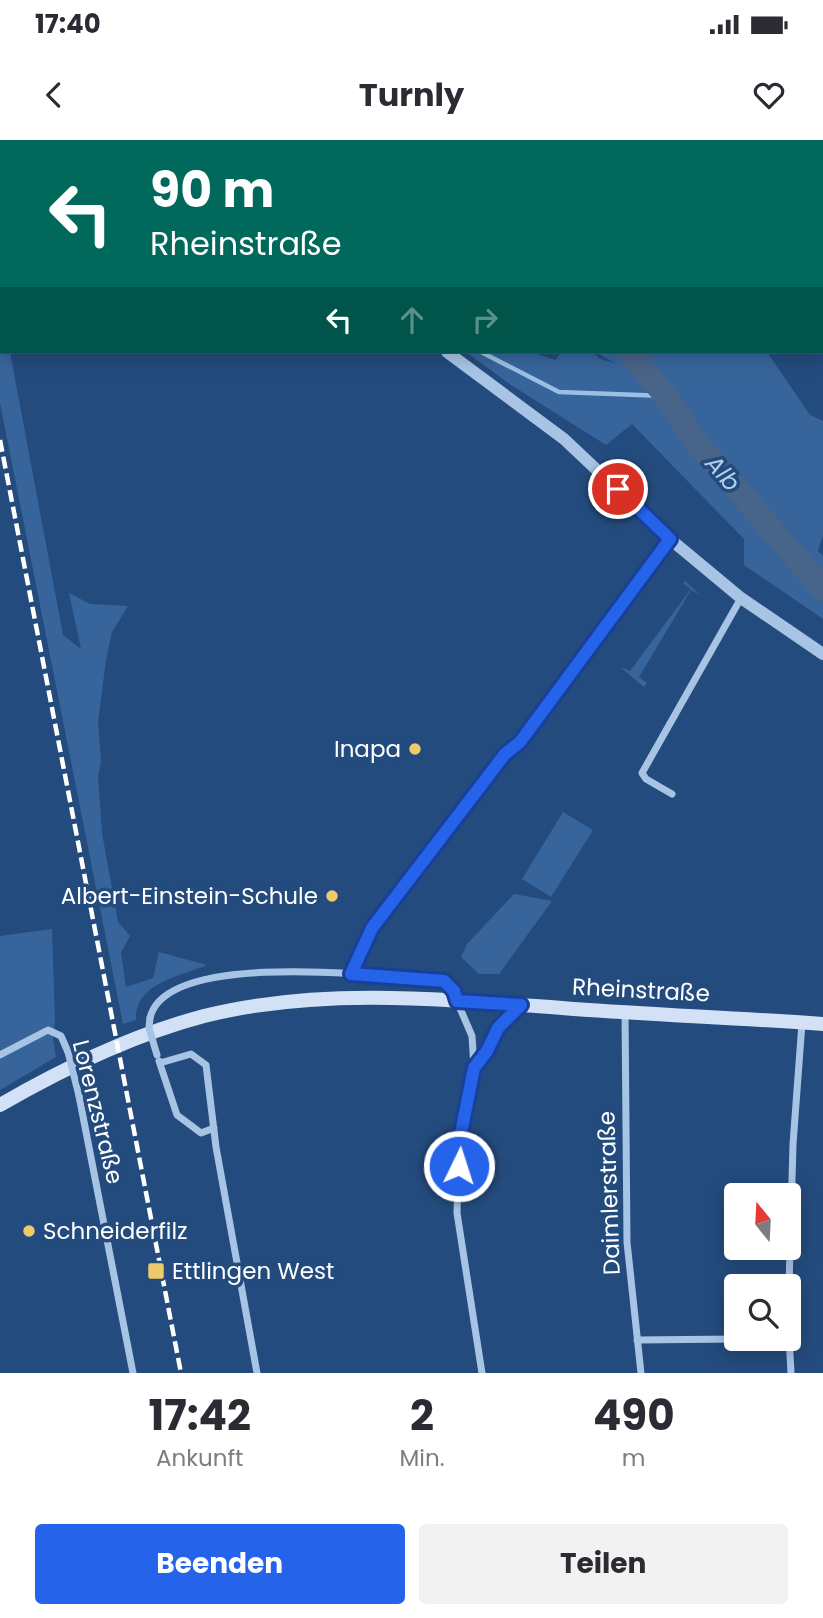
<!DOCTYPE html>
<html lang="de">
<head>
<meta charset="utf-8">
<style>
  :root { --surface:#fff; --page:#f2f2f3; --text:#2b2b33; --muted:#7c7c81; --accent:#2563eb }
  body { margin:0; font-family:Poppins,sans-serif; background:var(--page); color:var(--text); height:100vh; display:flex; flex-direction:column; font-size:26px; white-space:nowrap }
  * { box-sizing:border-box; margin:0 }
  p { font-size:23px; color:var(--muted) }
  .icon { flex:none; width:38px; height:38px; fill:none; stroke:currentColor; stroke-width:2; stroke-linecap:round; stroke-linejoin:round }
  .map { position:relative; height:1233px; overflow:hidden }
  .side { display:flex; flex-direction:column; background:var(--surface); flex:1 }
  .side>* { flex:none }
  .guide { position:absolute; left:0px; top:0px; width:824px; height:214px; box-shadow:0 4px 18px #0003; background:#00695c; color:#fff; overflow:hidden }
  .needle { width:46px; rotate:342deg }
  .buttons { position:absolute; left:724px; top:1043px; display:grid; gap:14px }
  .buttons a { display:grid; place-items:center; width:77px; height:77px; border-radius:7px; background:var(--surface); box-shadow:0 4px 18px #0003; font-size:35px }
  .pin { position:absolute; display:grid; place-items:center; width:60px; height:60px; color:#fff; margin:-30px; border:4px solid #fff; border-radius:50%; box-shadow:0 2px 7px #0007 }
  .me { position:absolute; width:77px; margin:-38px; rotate:4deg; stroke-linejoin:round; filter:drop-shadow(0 0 5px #0008) }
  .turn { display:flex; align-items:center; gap:24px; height:147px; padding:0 35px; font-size:32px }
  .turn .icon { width:91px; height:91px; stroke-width:2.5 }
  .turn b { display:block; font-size:49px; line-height:60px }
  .lanes { display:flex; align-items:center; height:66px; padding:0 35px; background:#0003; justify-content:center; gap:35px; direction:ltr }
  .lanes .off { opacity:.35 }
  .eta { display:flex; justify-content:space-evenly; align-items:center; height:119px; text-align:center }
  .eta b { font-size:42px; font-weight:700; line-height:49px }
  .primary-button { display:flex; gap:14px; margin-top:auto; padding:14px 35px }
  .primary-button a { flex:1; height:80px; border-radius:7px; background:var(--accent); color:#fff; font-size:28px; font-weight:700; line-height:80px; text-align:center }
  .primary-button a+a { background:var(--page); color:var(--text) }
  .status { display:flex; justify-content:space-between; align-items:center; height:49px; padding:0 35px; background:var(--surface); direction:ltr }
  .status svg { height:19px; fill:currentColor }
  header { display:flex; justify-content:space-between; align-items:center; height:91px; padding:0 35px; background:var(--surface); font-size:32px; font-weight:700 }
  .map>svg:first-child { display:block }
  .green { fill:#37659b }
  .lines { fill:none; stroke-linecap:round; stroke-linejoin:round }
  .stream { stroke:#9cbfe6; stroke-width:4.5 }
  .river { stroke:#486488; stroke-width:24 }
  .minor { stroke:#a8c4e5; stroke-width:7 }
  .tertiary { stroke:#a8c4e5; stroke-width:12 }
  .secondary { stroke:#d2e1f5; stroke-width:14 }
  .rail { stroke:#fff; stroke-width:4.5; stroke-dasharray:12 5; stroke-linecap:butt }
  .minor-bridge { stroke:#a8c4e5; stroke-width:7 }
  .route-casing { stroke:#184099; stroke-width:18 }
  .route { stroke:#2563eb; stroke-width:12 }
  .poi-dot { fill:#f0c96c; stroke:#244b7d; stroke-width:2.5 }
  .labels { text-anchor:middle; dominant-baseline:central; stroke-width:7; stroke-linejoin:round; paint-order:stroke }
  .poi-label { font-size:23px; fill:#fff; stroke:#244b7d; text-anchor:end }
  .street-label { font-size:23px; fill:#fff; stroke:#244b7d }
  .water-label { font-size:24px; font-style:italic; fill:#b4ceed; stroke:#244b7d }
</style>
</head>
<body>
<div class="status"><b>17:40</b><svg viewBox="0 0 49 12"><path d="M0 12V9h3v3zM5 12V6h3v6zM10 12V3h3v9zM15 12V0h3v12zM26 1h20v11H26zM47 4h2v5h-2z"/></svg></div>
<header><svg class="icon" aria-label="back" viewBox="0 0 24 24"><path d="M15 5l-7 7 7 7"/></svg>Turnly<svg class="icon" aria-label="heart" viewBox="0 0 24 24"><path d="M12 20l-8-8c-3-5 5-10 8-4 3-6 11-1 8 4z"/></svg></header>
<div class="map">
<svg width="823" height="1233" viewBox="0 0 823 1233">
  <rect width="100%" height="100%" fill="#244b7d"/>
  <!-- green -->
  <path class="green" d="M0 160 2 212H10L63 495 81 509 69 453 90 464 128 466 112 492 106 520 98 582 101 621 98 637 102 693 118 782 130 796 121 813 126 847 153 838 159 812 207 825C178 837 135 843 136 880L123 884 0 263Z
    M466 212H532L555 220 562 212H593L599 218 616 224 596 212H767L810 275 823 281V395L818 411 823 416V479L744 425V399L632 284 606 305 511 245Z
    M685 441 700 455 691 450 639 537 647 543 644 547 620 527 630 531 691 449 683 443Z
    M563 672 593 690 551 757 522 739Z
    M514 754 552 761 499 834H479L461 817 467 804Z
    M52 789 55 882 53 899 56 917 0 950V796Z"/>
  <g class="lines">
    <!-- stream -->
    <path class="stream" d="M191 0 193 2
      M481 212 559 252 666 256"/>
    <!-- river -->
    <path class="river" d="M454 0 455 2
      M629 212 666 256 695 301 823 449"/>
    <!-- minor -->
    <path class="minor" d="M309 0 311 2
      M820 0 822 2
      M672 654 646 639 642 633 741 458
      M351 834 372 788 505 614 520 602 670 399
      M625 871 627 1102 641 1233
      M150 878C166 808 391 837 444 841L450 845 472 896 474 928 459 1003 457 1073 482 1233
      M0 915 48 890 61 896 68 912
      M159 921 177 975 201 993 214 988
      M160 923 191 914 206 925 216 1007 257 1233
      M474 928C493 907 497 885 521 865
      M79 956 133 1233
      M789 1146 793 1004 802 883
      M789 1196 791 1233
      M637 1200 737 1199"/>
    <!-- tertiary -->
    <path class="tertiary" d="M153 0 156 2
      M447 212 564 299 670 399 741 458 823 514"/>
    <!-- secondary -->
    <path class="secondary" d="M0 965C64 928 132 895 204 876 324 846 452 860 574 869 657 875 740 878 823 884"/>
    <!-- rail -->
    <path class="rail" d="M0 300 181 1233"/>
    <!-- minor-bridge -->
    <path class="minor-bridge" d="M150 878 149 888 157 915
      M68 912 79 956"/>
  </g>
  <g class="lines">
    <defs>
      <path id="route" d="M459 1026V1003L474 928 487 911 498 888 521 865 457 861 454 851 444 841 351 834 372 788 505 614 520 602 670 399 618 349"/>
    </defs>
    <!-- route casing -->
    <use href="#route" class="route-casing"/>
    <!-- route -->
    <use href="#route" class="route"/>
  </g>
  <!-- markers -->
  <g class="poi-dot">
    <circle cx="415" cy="609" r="7"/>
    <circle cx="332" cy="756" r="7"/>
    <circle cx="29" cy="1091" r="7"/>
    <rect x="147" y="1122" width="18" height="18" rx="3.5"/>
  </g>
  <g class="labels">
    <!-- poi labels -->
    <g class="poi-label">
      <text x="401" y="609">Inapa</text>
      <text x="318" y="756">Albert-Einstein-Schule</text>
      <text x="43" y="1091" text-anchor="start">Schneiderfilz</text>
      <text x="172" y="1131" text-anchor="start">Ettlingen West</text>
    </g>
    <!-- street labels -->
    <g class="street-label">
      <text transform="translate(641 850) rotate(3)">Rheinstraße</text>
      <text transform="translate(98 972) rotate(76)">Lorenzstraße</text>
      <text transform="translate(609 1053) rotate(-92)">Daimlerstraße</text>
    </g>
    <!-- water labels -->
    <g class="water-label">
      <text transform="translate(723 333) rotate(49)">Alb</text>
    </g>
  </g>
</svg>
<div class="buttons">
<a><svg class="needle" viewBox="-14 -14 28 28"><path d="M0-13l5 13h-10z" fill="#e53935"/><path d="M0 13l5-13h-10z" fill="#7c7c81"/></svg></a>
<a><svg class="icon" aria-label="search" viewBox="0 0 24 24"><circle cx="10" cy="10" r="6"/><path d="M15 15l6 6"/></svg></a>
</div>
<div class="pin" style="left:618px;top:349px;background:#d93025"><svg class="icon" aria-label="arrive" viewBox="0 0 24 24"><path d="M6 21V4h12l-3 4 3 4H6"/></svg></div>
<svg class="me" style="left:459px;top:1026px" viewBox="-20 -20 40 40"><circle r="17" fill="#2563eb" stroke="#fff" stroke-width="3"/><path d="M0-11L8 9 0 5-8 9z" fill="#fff"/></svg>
<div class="guide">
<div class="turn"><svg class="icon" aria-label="left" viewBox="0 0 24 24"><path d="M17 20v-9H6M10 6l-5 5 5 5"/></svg><div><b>90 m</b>Rheinstraße</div></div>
<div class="lanes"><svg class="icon" aria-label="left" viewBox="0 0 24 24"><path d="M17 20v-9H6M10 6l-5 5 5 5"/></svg><svg class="icon off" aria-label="ahead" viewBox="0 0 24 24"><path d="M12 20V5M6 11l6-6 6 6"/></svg><svg class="icon off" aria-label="right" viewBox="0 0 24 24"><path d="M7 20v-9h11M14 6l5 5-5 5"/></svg></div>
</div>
</div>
<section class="side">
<div class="eta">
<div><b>17:42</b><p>Ankunft</p></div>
<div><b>2</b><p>Min.</p></div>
<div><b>490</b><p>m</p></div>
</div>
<div class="primary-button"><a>Beenden</a><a>Teilen</a></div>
</section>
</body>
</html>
